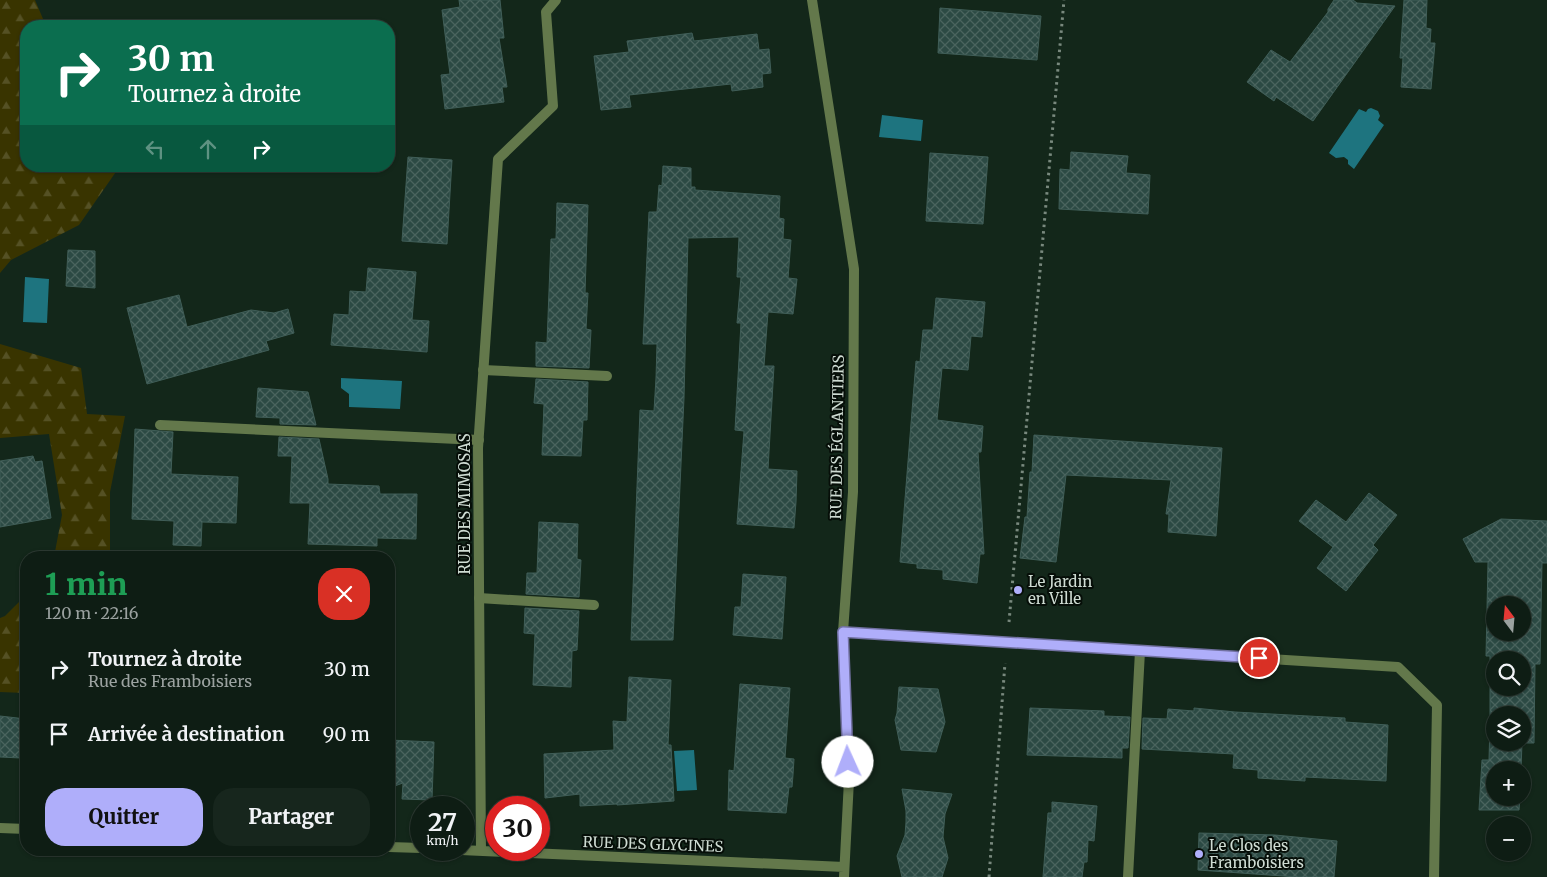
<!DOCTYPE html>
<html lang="fr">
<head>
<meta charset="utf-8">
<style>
  :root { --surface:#0e1d14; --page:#17261d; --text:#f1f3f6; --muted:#9ba2a0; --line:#2e3b34; --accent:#afaefa }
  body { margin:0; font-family:Merriweather,serif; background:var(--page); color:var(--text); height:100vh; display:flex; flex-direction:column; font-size:19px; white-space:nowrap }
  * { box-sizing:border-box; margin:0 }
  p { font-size:16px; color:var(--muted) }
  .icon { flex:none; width:28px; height:28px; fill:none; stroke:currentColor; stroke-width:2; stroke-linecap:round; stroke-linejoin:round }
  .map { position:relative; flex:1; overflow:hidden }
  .details { position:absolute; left:20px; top:551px; width:375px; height:305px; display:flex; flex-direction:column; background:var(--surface); border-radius:20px; box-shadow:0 1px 4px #0004,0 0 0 1px var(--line) }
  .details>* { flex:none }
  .hud { position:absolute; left:20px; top:20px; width:375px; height:152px; border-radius:20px; box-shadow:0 1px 4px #0004,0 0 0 1px var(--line); background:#0b6e4f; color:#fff; overflow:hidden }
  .needle { width:32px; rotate:344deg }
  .buttons { position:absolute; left:1486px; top:596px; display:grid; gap:10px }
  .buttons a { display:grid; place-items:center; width:45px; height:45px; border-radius:50%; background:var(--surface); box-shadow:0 1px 4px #0004,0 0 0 1px var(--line); font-size:25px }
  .speed { position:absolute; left:410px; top:796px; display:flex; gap:10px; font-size:25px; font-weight:700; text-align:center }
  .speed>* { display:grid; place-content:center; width:65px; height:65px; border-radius:50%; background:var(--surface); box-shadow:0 1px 4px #0004,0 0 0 1px var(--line); line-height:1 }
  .speed small { font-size:12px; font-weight:400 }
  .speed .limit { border:8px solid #d22; background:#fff; color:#111 }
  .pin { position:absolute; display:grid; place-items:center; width:42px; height:42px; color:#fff; margin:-21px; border:2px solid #fff; border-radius:50%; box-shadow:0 1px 5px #0007 }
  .me { position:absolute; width:55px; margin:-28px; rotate:358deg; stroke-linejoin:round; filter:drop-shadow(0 0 4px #0008) }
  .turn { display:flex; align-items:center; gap:18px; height:105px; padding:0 25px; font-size:22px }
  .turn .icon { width:65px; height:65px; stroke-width:2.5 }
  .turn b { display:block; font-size:35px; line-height:42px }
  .lanes { display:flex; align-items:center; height:48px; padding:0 25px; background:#0003; justify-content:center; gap:25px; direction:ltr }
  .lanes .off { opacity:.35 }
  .round { display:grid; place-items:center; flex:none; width:52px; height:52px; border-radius:20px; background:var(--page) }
  .overview { display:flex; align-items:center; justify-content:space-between; height:85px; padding:0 25px }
  h1 { font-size:30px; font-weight:800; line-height:38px; color:#1e9e55 }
  .button { display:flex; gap:10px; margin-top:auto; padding:10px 25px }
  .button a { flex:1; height:58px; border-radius:20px; background:var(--accent); color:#111; font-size:20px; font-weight:800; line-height:58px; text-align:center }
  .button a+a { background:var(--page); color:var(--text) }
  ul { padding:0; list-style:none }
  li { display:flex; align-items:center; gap:15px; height:65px; padding:0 25px }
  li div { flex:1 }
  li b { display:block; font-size:19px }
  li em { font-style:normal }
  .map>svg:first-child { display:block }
  .forest { fill:url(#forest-firs) }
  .water { fill:#1e747f }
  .building { fill:url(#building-cross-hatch); stroke:#405e58; fill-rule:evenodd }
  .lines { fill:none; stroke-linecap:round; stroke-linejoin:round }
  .path { stroke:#79897e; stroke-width:3; stroke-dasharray:2.5 4; stroke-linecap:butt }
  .service { stroke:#63784b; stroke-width:10 }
  .minor { stroke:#63784b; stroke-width:10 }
  .route-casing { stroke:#7271a2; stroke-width:12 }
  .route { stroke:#afaefa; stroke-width:9 }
  .poi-dot { fill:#afaefa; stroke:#060e08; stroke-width:2 }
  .labels { text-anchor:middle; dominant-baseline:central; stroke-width:4; stroke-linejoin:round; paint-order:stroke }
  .street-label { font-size:15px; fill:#cfdcd3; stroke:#060e08 }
  .poi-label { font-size:15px; fill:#cfdcd3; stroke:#060e08; text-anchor:start }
</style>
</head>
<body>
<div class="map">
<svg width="1547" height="877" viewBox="0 0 1547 877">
  <defs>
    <pattern id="forest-firs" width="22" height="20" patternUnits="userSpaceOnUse" patternTransform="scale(1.25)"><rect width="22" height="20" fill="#393400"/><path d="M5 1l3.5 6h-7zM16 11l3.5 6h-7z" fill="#555124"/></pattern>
    <pattern id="building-cross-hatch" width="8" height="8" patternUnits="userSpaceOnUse" patternTransform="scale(1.25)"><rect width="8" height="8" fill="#2c4a44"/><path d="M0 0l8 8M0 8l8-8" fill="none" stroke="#4a645e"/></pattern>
  </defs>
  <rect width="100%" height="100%" fill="#13271a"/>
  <!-- forest -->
  <path class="forest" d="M0 0H35L46 26H26V166H120L79 225 11 260 0 273Z
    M0 344 81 368 87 414 125 416 110 492V557H54L62 515 49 434 0 438Z
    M26 595V693L0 692V618L5 616Z"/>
  <!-- water -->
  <path class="water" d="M1371 108 1378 111 1380 116 1378 120 1384 125 1354 169 1348 164V160L1344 157 1336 158 1329 153 1359 109 1366 112 1368 109Z
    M882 115 923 120 921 141 879 137Z
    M25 277 49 279 47 323 23 322Z
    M341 378 402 381 400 409 349 407V394L341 388Z
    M694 750 697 790 677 791 674 751Z"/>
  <!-- building -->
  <path class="building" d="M459 0H500L504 38H499L507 87H502L504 102 445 109 441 75 450 74 442 10 460 7Z
    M1334 0H1353L1357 3 1395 6 1313 121 1276 97 1274 101 1247 82 1271 50 1290 62 1328 12V9Z
    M1404 0H1427L1426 28 1431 29 1430 43H1435L1431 89 1401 87 1403 58H1400Z
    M940 8 1041 16 1037 60 938 53Z
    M692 33 694 41 757 34 759 50 769 49 771 73 762 74 763 87 732 91 731 84 629 95 631 107 601 110 594 56 629 52 627 41Z
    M1071 152 1128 156 1126 173 1150 175 1148 214 1059 209 1060 169 1070 170Z
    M930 153 988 157 983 224 926 221Z
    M408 157 452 160 447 244 402 241Z
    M663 166 691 168V187H695V190L780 196 779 218 784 219 783 239 791 240 788 278 797 279 793 314 768 312 764 366H774L768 469 797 471 796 502 794 528 737 524 744 431 735 430 741 323H737L741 277H737L739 237 688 238 684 398 673 640H631L640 410 654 411 656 378 657 344H643L649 212H657L659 185 662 186Z
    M557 203 588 205 585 293H588L586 329 591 330 589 368 536 366V342L547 343 551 239H556Z
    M68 250 95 251V288L66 286Z
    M368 268 416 272 412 320 429 321 427 352 331 345 334 314 349 315 350 291 366 292Z
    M179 295 187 327 251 310 274 313 288 309 294 333 266 341 269 350 147 384 127 308Z
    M936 298 985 302 982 337 971 336 968 370 942 368 937 420 983 426 981 452H978L984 554H980L977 583 943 579V570L917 568V564L900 562 916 361 920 362 923 330H933Z
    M536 379 588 382 587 420H583L581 456 542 455 544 404 534 403Z
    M258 388 308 392 316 425 280 424V418L256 417Z
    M135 429 173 432 171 474 238 477 236 523 202 522 201 546 173 545 174 521 132 519Z
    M1034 435 1222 448 1216 536 1168 532 1169 514H1166L1171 480 1066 475 1056 562 1020 558 1025 517H1027L1030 472H1032Z
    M279 437 319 439 328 479V484L379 486 380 494H417L416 539 377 538V546L308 544 310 503H290L292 456H278Z
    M33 456 35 462 42 461 51 518 0 527V461Z
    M1369 493 1397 515 1373 545 1378 550 1346 591 1317 568 1333 547 1299 521 1316 500 1346 522Z
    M1501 519 1547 521V563H1542L1540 664H1535L1534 743H1522L1521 770H1495V798H1520L1519 810H1479L1482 760H1489L1490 723V656H1486L1488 562H1475L1463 539ZM1495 605H1522V632H1495ZM1495 660H1522V688H1495ZM1495 715H1522V742H1495Z
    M539 522 578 524 577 559 581 560 579 597 526 594 527 573H537Z
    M743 574 786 577 782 639 733 635 735 607H741Z
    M525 608 579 611 577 650 572 651 571 687 533 685 535 634 524 633Z
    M629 677 671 680 668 745H671L674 801 617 805V804L580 806V794L545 798 544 754 614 750 613 721 627 722Z
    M740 684 790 688 785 758 794 759 793 775 792 787H789L786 813 728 810 729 770 734 771Z
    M899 687 938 689 945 722 936 752 901 750 895 720 897 713Z
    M1030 708 1104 711V716L1130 717 1128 748H1122V758L1027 755Z
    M1194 708 1235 712 1345 718V722L1388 725 1386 781 1305 777V781L1258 778V770L1233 768 1234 754 1142 749 1143 718 1167 719 1168 709 1194 711Z
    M0 716 26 719V760L21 758 0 757Z
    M389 740 434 742 432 800 402 799 403 783 389 788Z
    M902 789 952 794 945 814 943 837 948 858 942 877H902L897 856 905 835 906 822V811Z
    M1052 802 1097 806 1094 841 1088 840 1087 862H1084L1082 877H1043L1048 813H1052Z
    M1199 833 1275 835 1337 841 1334 877H1297L1198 870Z"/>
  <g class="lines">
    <!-- path -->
    <path class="path" d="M1009 622 1064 0
      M989 877 1005 663"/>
    <!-- service -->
    <path class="service" d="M483 370 607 376
      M160 425 479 440
      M479 598 594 605
      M1128 877 1140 651"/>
    <!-- minor -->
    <path class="minor" d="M812 0 854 269 853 492 843 632 849 780 844 877
      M843 632 1398 667 1437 705 1434 877
      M0 828 26 829
      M389 847 421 848
      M461 850 844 867
      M481 851 478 448 498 159 553 106 546 12 556 0"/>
  </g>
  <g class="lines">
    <defs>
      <path id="route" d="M848 762 843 632 1259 658"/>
    </defs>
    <!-- route casing -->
    <use href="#route" class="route-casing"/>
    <!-- route -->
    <use href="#route" class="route"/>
  </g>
  <!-- markers -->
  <g class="poi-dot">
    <circle cx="1018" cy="590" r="5"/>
    <circle cx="1199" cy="854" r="5"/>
  </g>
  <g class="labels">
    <!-- street labels -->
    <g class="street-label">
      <text transform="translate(837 437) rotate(-89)">RUE DES ÉGLANTIERS</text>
      <text transform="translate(464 504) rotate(-90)">RUE DES MIMOSAS</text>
      <text transform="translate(653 844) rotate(2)">RUE DES GLYCINES</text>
    </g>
    <!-- poi labels -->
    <g class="poi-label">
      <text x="1028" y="581">Le Jardin<tspan x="1028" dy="17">en Ville</tspan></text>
      <text x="1209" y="845">Le Clos des<tspan x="1209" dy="17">Framboisiers</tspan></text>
    </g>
  </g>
</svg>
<div class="buttons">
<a><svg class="needle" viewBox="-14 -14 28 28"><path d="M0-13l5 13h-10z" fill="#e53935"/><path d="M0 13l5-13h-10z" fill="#9ba2a0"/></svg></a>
<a><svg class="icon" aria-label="search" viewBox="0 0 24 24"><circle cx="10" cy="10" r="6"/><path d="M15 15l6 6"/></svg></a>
<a><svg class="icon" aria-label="layers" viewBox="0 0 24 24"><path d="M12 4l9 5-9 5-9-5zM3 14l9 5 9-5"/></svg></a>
<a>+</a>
<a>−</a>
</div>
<div class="speed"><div>27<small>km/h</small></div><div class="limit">30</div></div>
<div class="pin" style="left:1259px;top:658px;background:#d93025"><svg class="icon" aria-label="arrive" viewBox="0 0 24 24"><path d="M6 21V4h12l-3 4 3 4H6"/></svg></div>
<svg class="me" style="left:848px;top:762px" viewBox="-20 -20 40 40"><circle r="19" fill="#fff"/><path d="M0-13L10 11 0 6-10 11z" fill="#afaefa"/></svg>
<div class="hud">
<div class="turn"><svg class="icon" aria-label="right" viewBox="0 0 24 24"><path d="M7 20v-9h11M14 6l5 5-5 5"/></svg><div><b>30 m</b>Tournez à droite</div></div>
<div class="lanes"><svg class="icon off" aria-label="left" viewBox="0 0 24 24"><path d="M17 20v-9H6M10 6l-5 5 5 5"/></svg><svg class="icon off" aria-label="ahead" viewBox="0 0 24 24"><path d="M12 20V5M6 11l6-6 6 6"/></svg><svg class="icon" aria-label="right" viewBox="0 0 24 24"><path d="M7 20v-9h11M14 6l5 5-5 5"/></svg></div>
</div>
<section class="details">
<div class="overview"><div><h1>1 min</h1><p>120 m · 22:16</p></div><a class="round" style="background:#d93025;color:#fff"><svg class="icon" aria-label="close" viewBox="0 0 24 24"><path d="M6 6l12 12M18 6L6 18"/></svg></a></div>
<ul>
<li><svg class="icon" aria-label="right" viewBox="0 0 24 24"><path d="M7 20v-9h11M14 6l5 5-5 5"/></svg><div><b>Tournez à droite</b><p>Rue des Framboisiers</p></div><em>30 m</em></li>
<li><svg class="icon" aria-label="arrive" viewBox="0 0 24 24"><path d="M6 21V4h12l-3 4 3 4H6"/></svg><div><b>Arrivée à destination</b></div><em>90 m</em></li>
</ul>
<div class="button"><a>Quitter</a><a>Partager</a></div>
</section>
</div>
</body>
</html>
